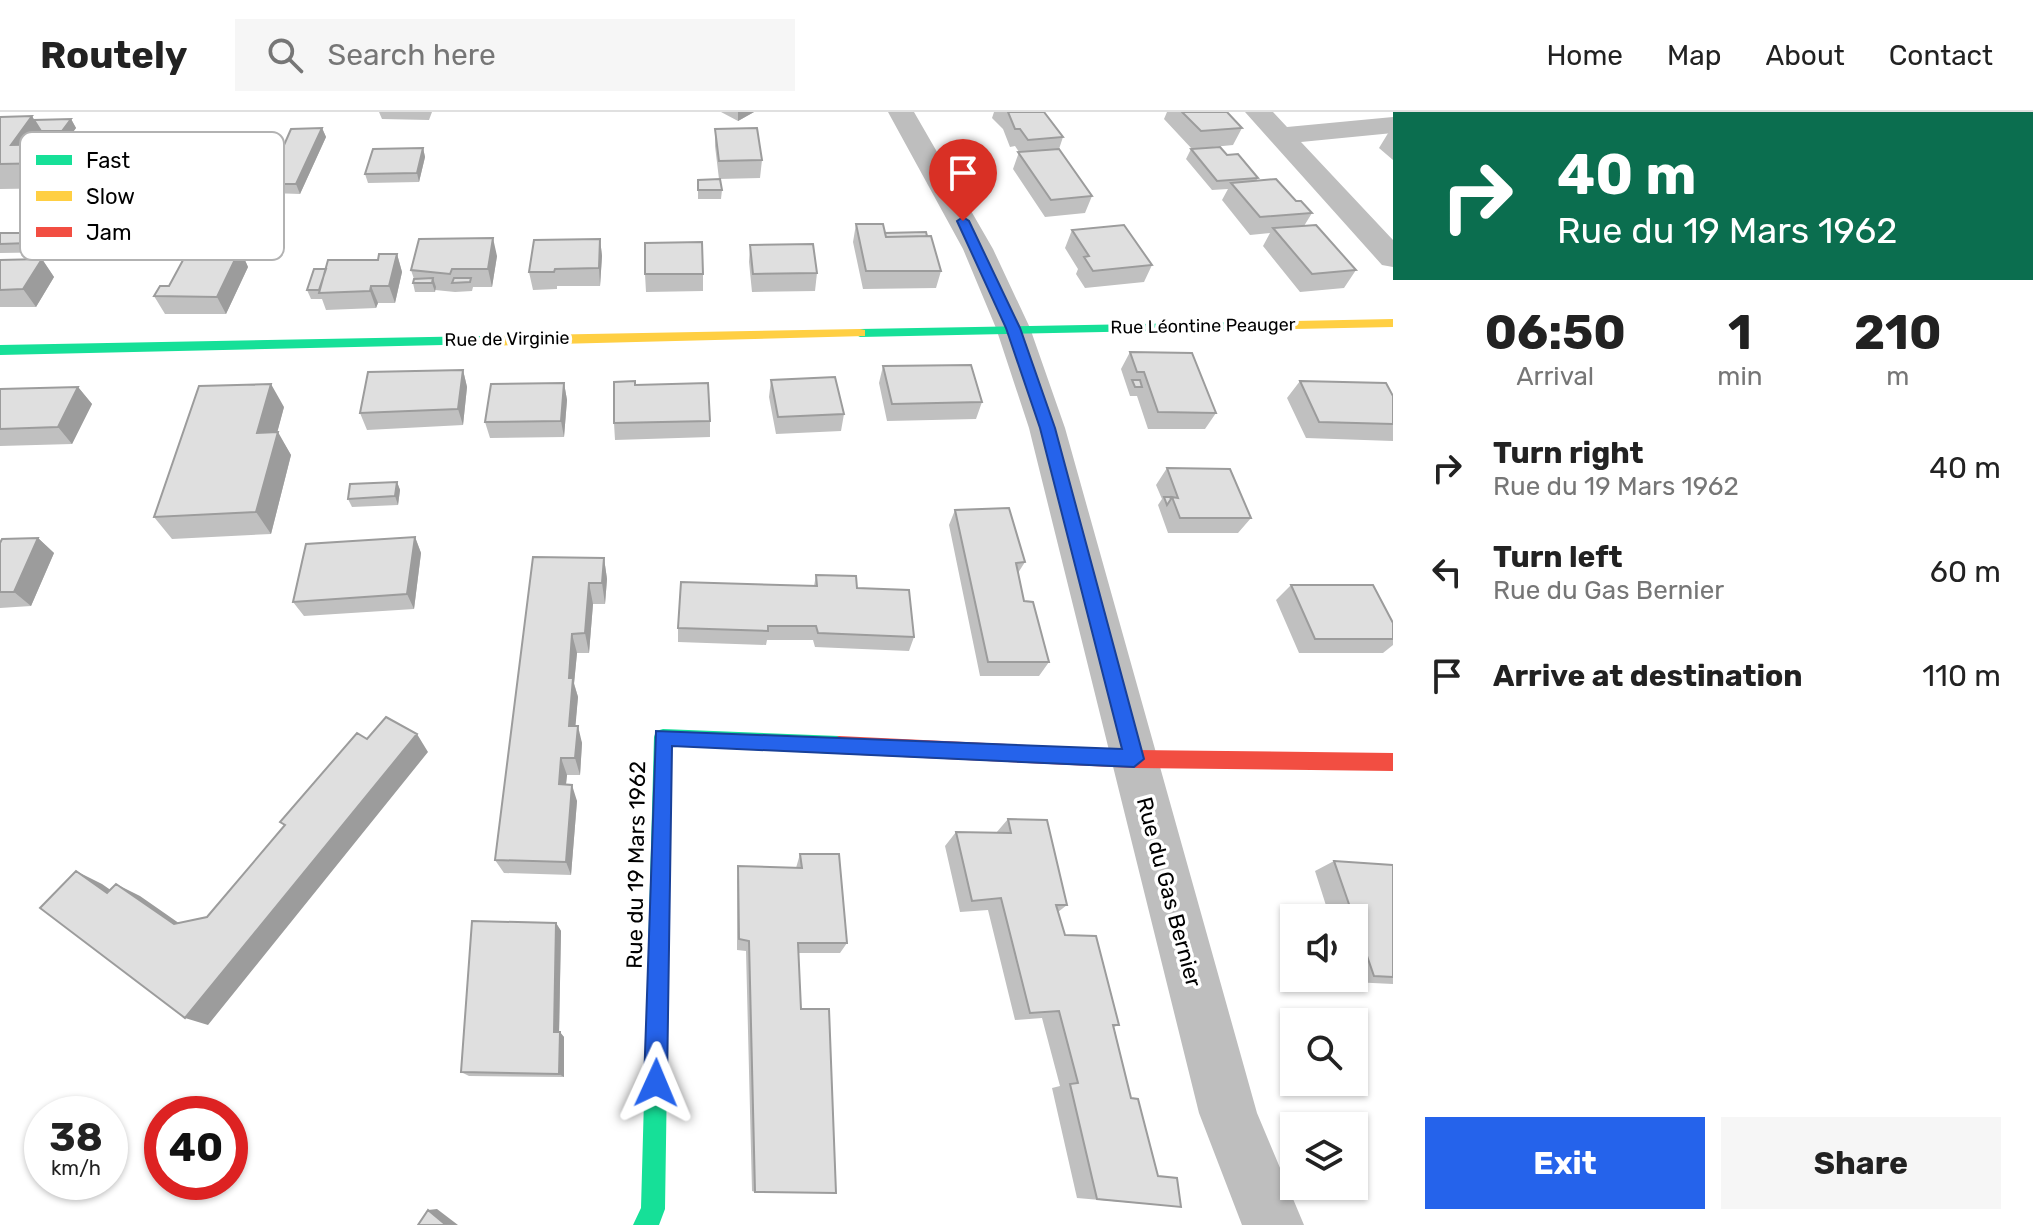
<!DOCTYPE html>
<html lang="en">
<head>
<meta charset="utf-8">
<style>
  :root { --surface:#fff; --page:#f6f6f6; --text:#222; --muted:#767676; --line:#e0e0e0; --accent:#2563eb }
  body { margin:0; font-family:Rubik,sans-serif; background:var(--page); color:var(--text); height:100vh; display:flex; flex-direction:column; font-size:30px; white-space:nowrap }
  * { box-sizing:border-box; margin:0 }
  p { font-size:26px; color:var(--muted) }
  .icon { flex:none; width:44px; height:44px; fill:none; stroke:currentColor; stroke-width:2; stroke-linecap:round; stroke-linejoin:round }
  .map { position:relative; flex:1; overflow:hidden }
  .sheet { display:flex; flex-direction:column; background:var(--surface); width:640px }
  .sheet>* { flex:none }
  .guide { background:#0b6e4f; color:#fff; overflow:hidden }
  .controls { position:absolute; left:1280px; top:792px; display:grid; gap:16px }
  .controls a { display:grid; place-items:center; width:88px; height:88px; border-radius:0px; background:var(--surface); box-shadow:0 2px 6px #0004; font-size:40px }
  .speed { position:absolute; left:24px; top:984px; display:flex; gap:16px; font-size:40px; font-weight:700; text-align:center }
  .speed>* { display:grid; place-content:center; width:104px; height:104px; border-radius:50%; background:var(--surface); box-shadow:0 2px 6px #0004; line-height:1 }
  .speed small { font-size:20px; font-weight:400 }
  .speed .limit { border:12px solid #d22; background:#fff; color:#111 }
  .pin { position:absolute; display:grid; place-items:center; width:68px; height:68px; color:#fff; margin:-82px -34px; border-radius:50% 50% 50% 0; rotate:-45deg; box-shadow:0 0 8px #0007 }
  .pin .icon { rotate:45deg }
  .me { position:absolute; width:88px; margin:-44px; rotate:1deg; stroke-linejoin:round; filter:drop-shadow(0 0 6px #0008) }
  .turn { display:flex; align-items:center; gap:28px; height:168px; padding:0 32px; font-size:36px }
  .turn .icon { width:104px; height:104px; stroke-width:2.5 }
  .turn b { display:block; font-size:56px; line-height:68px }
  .eta { display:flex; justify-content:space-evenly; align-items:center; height:136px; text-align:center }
  .eta b { font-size:48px; font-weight:700; line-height:56px }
  .action { display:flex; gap:16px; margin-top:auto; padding:16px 32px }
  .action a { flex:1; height:92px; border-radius:0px; background:var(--accent); color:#fff; font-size:32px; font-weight:700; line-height:92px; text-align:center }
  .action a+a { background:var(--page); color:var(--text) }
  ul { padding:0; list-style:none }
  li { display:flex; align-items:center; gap:24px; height:104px; padding:0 32px }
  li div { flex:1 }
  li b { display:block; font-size:30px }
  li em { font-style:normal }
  header { display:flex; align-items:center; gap:48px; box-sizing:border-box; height:112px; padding:0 40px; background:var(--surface); border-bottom:2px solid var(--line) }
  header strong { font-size:38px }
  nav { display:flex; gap:44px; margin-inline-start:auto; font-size:28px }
  .search { width:560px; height:72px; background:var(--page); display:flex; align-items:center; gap:20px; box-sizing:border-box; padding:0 28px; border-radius:0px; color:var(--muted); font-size:30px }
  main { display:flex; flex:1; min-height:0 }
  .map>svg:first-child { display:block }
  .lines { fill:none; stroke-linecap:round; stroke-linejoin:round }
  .street { fill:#bebebe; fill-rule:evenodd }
  .fast { fill:#16e098; fill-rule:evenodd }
  .slow { fill:#ffcf43; fill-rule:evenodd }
  .jam { fill:#f24e42; fill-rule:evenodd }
  .wall { fill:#c0c0c0 }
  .shaded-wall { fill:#9c9c9c }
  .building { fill:#dfdfdf; stroke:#9c9c9c; stroke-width:2 }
  .route { fill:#2563eb; stroke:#184099; stroke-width:2 }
  .labels { text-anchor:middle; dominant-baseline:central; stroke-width:7; stroke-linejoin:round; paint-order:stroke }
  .far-street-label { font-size:18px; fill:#000; stroke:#fff }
  .street-label { font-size:22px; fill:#000; stroke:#fff }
  .key { fill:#fff; stroke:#b2b2b2; stroke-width:2 }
  .key-label { font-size:22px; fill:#000 }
</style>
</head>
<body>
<header>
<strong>Routely</strong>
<div class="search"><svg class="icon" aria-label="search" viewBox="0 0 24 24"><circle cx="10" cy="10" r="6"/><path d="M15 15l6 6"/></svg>Search here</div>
<nav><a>Home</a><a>Map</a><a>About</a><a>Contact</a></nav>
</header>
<main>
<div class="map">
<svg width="1393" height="1113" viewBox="0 0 1393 1113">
  <rect width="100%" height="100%" fill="#fff"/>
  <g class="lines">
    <!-- street -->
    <path class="street" d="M888 0H914L993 137 1030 216 1065 316 1257 1001 1304 1113H1242L1199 1001 1029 316 996 216 963 137Z
      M1245 0H1273L1287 15 1393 5V21L1301 30 1393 128V155L1382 153Z"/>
    <!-- fast -->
    <path class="fast" d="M1249 210 1254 211V217L860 225 853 221 860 217Z
      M483 224 488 226V232L0 243V233Z
      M663 617 839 624 846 627 848 633 846 639 839 642 672 634 665 1097 659 1113H633L641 1096 654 625 656 619Z"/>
    <!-- slow -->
    <path class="slow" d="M1393 207V215L1249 218 1242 214 1249 210Z
      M860 217 865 218V224L483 234 476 229 483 224Z"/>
    <!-- jam -->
    <path class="jam" d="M839 624 1134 638 1393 641V659L1134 656 839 642 832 639 830 633 832 627Z"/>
  </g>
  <!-- wall -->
  <path class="wall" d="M379 0H432L429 8 382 7Z
    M721 0H754L738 9Z
    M994 0H1044L1063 25 1059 37 1092 84 1085 101 1045 105 1013 57 1019 40 1015 34 1010 35 1003 17 992 6Z
    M1167 0H1227L1242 16 1233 33 1192 37 1164 7Z
    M32 4 34 8 71 7 76 16 67 28 47 29 44 33 64 32 79 57 67 76 0 77V5Z
    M322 16 326 25 300 82 271 81 267 72Z
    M715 17 762 48 760 66 719 67 715 34Z
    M1390 18H1393V48L1379 36Z
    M423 36 425 45 419 70 368 71 365 62Z
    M1191 37 1227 43 1258 66 1256 69 1296 89 1312 101 1304 114 1356 158 1344 176 1300 180 1263 134 1270 121 1250 123 1222 88 1228 77 1212 78 1186 47Z
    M698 68 722 78 721 87H698Z
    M856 112 885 121 941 159 936 176 863 177 853 130Z
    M1072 118 1152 153 1144 170 1085 176 1076 162 1078 157 1065 136Z
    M0 121 62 125 68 134 64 140 0 141Z
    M600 127 602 144 600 174H557V177L533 178 529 160Z
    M750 133 817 161 815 179 752 180 749 150Z
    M240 137 248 155 226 202H165L154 184 169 174Z
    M397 142 402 160 395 191H378L376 196 326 198 322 187H311L307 178 326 157 378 148Z
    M497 144 492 175H473L472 179 455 180 435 178V180H415L413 171 414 167 411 158Z
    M42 147 54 165 36 195H0V148Z
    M645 162H703V179L646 180Z
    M1130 240 1216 301 1205 317H1148L1137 284H1130L1121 257Z
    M883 254 982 290 976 307 887 309 879 271Z
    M463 258 467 275 463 313 367 318 360 301Z
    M771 268 844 302 841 319 776 322 769 285Z
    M1300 269 1393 284V329L1306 326 1287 286Z
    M564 271 567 288 564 325 490 326 485 310Z
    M635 273 710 309V325L615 328 614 311Z
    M78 275 92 292 72 332 0 334V277Z
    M284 295 277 320 291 343 271 422 172 427 154 405Z
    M1167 356 1251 406 1238 421H1168L1158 393 1162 387 1156 373Z
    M397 370 400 378 398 393 352 395 348 387Z
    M955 398 1025 450 1018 461 1024 489 1049 550 1039 564H980L949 413Z
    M415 425 421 441 414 497 304 504 293 490Z
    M38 426 54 441 31 494 0 496V431Z
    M533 445 604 446 607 467 605 492H593L589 541H577L574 571 578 585 575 614 582 631 580 663H567L566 673 577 689 571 763 504 761 495 748Z
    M816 463 857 476 914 525 909 539 815 535 813 528H767L766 533 678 530V516L814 474Z
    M1291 473 1393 511V533L1383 541H1299L1276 488Z
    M1008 707 1067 793 1058 800 1065 823 1119 913 1114 915 1131 986 1158 1064 1181 1095 1077 1086 1052 976 1060 974 1042 906 1015 908 988 798 960 800 945 734 956 720 996 721Z
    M800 742 847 831 840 841H798L755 1080 752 1079 746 839 737 838V767L738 754 796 756Z
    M1334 749 1393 753V872L1352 870 1350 866H1354V806H1330L1315 759Z
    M556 811 561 819 559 920 564 925V965L469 964 461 960Z"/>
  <!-- shaded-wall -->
  <path class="shaded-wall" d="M738 0H754L738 9Z
    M32 4 47 29 31 52 11 33Z
    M71 7 76 16 67 28 62 19Z
    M322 16 326 25 300 82 296 72Z
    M64 32 79 57 67 76 51 51Z
    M423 36 425 45 419 70 417 61Z
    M56 121 60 127 62 125 68 134 64 140 53 125Z
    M493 126 497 144 492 175 488 157Z
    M600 127 602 144 600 174 599 156Z
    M240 137 248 155 226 202 217 185Z
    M397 142 402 160 395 191 389 174Z
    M42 147 54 165 36 195 23 177Z
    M433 166 436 175 435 180 432 171Z
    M371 174 378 191 376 196 370 179Z
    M463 258 467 275 463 313 458 297Z
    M564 271 567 288 564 325 561 309Z
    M271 272 284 295 271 344 257 321Z
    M78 275 92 292 72 332 58 315Z
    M278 320 291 343 271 422 256 400Z
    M397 370 400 378 398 393 395 384Z
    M415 425 421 441 414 497 407 482Z
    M38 426 54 441 31 494 14 480Z
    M604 446 607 467 605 492 602 471Z
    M589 471 593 492 589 541 585 521Z
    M572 522 577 541 574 572 578 585 574 631 569 614V566Z
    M578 614 582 631 580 663 575 646Z
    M417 622 428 640 208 913 185 906Z
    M561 646 567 663 564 688 559 672Z
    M572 673 577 689 571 763 566 750Z
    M76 759 102 772 132 793 107 781Z
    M116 772 140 784 196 823 174 812Z
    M556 811 561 819 559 924 554 920Z
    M560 920 564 925V965L559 962Z
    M437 1097 458 1113H446L428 1098Z"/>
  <!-- building -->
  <path class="building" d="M1008 0H1044L1063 25 1028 28 1020 17H1015Z
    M1182 0H1227L1242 16 1201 19Z
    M32 4 11 33 64 32 51 51 0 52V5Z
    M71 7 62 19H41L34 8Z
    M322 16 296 72H267L291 17Z
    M757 16 762 48 719 49 715 17Z
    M1220 35 1227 43 1238 42 1258 66 1217 69 1191 37Z
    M423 36 417 61 365 62 373 37Z
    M1059 37 1092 84 1051 88 1018 40Z
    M720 67 722 78H698V68Z
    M1276 67 1296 89H1301L1312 101 1260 105 1231 71Z
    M856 112H883L886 125 931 124 941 159H866Z
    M1124 113 1152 153 1093 159 1084 145 1089 144 1072 118Z
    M1316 113 1356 158 1312 162 1273 116Z
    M926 120 927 124 886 125 885 121Z
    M0 121H56L53 125H62L58 130 0 132Z
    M493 126 488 157H452L450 162 411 158 419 127Z
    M600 127 599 156 555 157 554 160H529L534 128Z
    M702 130 703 162H645V131Z
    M813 132 817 161 753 162 750 133Z
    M189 137H240L217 185 154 184 160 174H169Z
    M379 142H397L389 174H371L370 179 319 181 328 148H378Z
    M42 147 23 177 0 178V148Z
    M314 157H326L319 178H307Z
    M433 166 432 171H413L414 167Z
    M454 166H471L470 170 452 171Z
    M1130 240 1192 241 1216 301 1158 300 1144 260H1137Z
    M971 253 982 290 892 292 883 254Z
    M463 258 458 297 360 301 368 260Z
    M835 265 844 302 778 305 771 268Z
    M1132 268H1140L1142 275H1135Z
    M635 269V273L708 271 710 309 614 311V270Z
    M1300 269 1386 271 1393 284V312L1319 310Z
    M564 271 561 309 485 310 491 272Z
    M271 272 257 321 278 320 256 400 154 405 199 274Z
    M78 275 58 315 0 317V277Z
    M1167 356 1230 357 1251 406H1180L1172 385 1178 386Z
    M397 370 395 384 348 387 350 372Z
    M1164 385H1170L1171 387 1167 393Z
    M1009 396 1025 450 1016 451 1024 489 1033 490 1049 550H988L955 398Z
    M415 425 407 482 293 490 306 432Z
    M38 426 14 480H0V431L2 427Z
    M533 445 604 446 602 471H589L585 521 572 522 569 566H573L569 614H578L575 646H561L559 672 572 673 566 750 495 748Z
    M816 463 856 464 857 476 909 478 914 525 818 521 816 514H768V519L678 516 681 470 817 474Z
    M1291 473H1373L1393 511V527H1315Z
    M386 605 417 622 185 906 40 796 76 759 107 781 116 772 174 812 207 805 285 713 280 710 357 621 367 627Z
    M1008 707 1047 708 1067 793H1056L1065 823 1096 824 1119 913H1113L1131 986 1138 987 1158 1064 1177 1066 1181 1095 1097 1087 1070 972 1078 971 1059 899 1030 901 1001 786 972 789 956 720 1011 721Z
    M800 742H839L847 831H798L801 897H829L836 1081 755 1080 749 829 739 827 738 754 802 756Z
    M1334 749 1393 753V865L1374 864Z
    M472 809 556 811 554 920H560L559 962 461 960Z
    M428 1098 446 1113H418Z"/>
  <!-- route -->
  <path class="route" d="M963 105 969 109 1020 216 1055 316 1144 647 1134 655 672 634 667 971 664 979 656 983 647 979 644 971 656 619 1122 637 1040 316 1006 216 957 109Z"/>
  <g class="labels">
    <!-- far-street labels -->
    <g class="far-street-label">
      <text transform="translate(1203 214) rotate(-1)">Rue Léontine Peauger</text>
      <text transform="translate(507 227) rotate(-1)">Rue de Virginie</text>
    </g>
    <!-- street labels -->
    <g class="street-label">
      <text transform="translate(636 753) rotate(-89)">Rue du 19 Mars 1962</text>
      <text transform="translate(1169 780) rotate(75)">Rue du Gas Bernier</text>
    </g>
  </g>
  <!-- legend -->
  <rect x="20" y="20" width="264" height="128" rx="12" class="key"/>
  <rect x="36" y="43" width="36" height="10" fill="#16e098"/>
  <rect x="36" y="79" width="36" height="10" fill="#ffcf43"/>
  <rect x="36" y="115" width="36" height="10" fill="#f24e42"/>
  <g class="key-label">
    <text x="86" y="56">Fast</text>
    <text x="86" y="92">Slow</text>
    <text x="86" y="128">Jam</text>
  </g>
</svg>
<div class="controls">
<a><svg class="icon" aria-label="sound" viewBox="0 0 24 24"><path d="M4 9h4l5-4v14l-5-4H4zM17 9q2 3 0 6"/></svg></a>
<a><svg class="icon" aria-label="search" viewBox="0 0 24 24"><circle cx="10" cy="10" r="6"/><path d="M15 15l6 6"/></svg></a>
<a><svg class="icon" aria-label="layers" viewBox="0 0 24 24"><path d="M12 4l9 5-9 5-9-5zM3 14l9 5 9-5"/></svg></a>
</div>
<div class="speed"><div>38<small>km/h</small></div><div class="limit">40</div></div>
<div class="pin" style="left:963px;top:109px;background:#d93025"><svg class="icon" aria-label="arrive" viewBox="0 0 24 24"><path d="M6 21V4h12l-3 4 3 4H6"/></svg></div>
<svg class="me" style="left:656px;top:971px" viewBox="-20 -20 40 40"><path d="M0-17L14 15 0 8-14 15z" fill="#2563eb" stroke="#fff" stroke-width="4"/></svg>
</div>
<section class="sheet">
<div class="guide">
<div class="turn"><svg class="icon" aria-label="right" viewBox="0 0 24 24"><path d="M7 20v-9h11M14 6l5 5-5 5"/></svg><div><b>40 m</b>Rue du 19 Mars 1962</div></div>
</div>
<div class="eta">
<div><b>06:50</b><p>Arrival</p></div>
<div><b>1</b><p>min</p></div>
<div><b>210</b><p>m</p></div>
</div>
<ul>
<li><svg class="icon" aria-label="right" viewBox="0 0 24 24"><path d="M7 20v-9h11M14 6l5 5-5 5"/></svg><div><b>Turn right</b><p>Rue du 19 Mars 1962</p></div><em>40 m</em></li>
<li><svg class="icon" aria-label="left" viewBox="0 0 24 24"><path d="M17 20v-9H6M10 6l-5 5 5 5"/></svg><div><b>Turn left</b><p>Rue du Gas Bernier</p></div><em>60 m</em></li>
<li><svg class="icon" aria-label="arrive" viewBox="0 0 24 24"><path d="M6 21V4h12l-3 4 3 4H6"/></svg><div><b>Arrive at destination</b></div><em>110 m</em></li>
</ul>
<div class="action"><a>Exit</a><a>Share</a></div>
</section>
</main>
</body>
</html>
